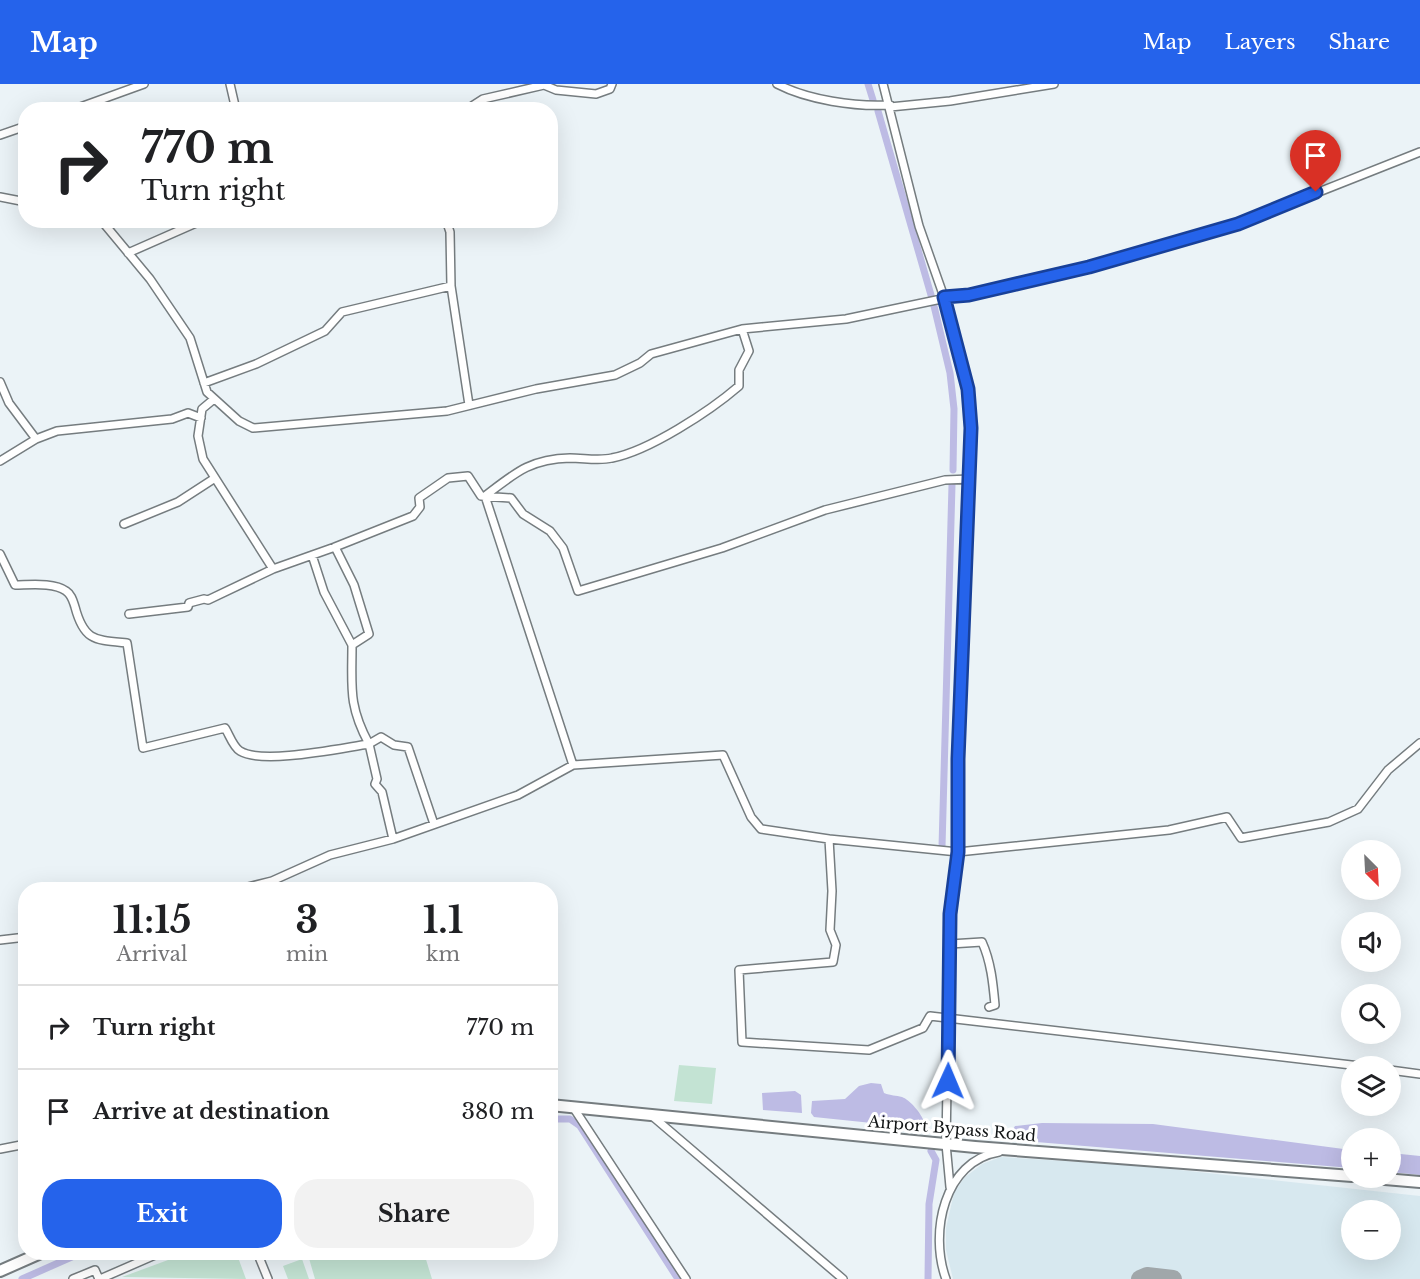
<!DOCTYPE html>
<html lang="en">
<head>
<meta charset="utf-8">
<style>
  :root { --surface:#fff; --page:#f2f2f2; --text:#202124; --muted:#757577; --line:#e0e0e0; --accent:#2563eb }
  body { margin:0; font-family:"Libre Baskerville",serif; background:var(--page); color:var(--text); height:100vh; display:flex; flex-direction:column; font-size:22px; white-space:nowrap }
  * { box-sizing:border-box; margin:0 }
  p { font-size:20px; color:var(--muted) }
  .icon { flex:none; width:33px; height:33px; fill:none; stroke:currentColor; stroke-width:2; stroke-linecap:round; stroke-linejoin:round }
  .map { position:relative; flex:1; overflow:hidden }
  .sheet { position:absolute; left:18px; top:798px; width:540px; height:378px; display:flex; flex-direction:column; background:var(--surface); border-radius:24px; box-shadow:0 6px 24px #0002 }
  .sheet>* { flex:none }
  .banner { position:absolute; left:18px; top:18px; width:540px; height:126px; border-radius:24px; box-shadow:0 6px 24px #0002; background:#fff; color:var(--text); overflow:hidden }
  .needle { width:39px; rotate:156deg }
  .fabs { position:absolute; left:1341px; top:756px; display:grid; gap:12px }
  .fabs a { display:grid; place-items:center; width:60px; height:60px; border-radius:50%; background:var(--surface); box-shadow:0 6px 24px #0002; font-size:30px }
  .pin { position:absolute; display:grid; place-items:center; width:51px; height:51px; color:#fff; margin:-62px -26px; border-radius:50% 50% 50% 0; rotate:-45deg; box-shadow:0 0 6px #0007 }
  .pin .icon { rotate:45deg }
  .me { position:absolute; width:66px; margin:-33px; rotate:1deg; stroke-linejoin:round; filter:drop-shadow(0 0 4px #0008) }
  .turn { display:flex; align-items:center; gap:21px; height:126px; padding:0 24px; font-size:27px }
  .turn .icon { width:78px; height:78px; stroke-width:2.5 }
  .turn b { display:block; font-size:42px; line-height:51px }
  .eta { display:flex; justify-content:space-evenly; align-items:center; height:102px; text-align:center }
  .eta b { font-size:36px; font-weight:700; line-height:42px }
  .action { display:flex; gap:12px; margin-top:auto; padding:12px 24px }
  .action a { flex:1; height:69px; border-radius:24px; background:var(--accent); color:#fff; font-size:24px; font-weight:700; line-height:69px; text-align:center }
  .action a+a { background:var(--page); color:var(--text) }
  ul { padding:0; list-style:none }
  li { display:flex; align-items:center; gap:18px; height:84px; padding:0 24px; border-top:2px solid var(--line) }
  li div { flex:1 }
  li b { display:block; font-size:22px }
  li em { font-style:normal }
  header { display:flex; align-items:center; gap:36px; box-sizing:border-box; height:84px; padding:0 30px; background:var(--accent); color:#fff }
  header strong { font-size:28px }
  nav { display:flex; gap:33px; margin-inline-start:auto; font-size:21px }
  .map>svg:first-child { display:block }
  .built { fill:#d7e8ef; fill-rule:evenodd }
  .green { fill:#c3e3d3 }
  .water { fill:#bdbbe4 }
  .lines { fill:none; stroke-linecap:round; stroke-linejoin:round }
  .canal { stroke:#bdbbe4; stroke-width:7 }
  .taxiway { stroke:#a0a7aa; stroke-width:18 }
  .street-casing { stroke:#757c7f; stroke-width:10 }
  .secondary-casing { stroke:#757c7f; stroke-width:14 }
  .street { stroke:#fff; stroke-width:7 }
  .secondary { stroke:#fff; stroke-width:10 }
  .route-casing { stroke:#184099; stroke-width:15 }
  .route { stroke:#2563eb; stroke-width:10 }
  .labels { text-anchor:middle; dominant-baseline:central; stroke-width:6; stroke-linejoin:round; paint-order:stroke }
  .street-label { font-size:16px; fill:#121516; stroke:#fff }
</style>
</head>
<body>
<header>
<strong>Map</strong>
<nav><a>Map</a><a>Layers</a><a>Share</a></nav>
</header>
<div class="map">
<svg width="1420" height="1195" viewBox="0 0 1420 1195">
  <rect width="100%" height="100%" fill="#ebf3f7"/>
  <!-- built -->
  <path class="built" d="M1001 1073 1143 1082 1420 1112V1195H953L946 1166V1144L954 1109 964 1094 982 1080ZM1352 1126H1390V1166H1352Z"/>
  <!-- green -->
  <path class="green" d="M679 981 716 984 712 1020 674 1017Z
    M236 1168 246 1195 122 1193 187 1169Z
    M316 1168 424 1169 432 1195H315L308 1171Z
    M302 1175 309 1195H288L283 1182Z"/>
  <!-- water -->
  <path class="water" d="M871 999 881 1000 884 1009C891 1012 896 1011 902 1013 910 1016 922 1030 924 1038L920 1044 814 1033 811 1029 812 1017 845 1015 859 1002Z
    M795 1007 801 1011 802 1029 763 1026 762 1009Z
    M1042 1039 1153 1040 1351 1066V1084L1024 1057 1012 1047 1015 1042Z
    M1391 1069 1420 1072V1091L1391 1088Z"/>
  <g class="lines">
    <!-- canal -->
    <path class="canal" d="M868 0 873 16
      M878 27 931 211
      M934 222 950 289 954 325 953 386
      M942 763 952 401
      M550 1035H570L580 1042 678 1195
      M22 1195 83 1168
      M928 1195 929 1120 936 1076 931 1067"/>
    <!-- taxiway -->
    <path class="taxiway" d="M1140 1195 1147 1192 1173 1195"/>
    <defs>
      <path id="street" d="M230 0 236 26
        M777 0C808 16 855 23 890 21
        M883 0 919 142 944 213 968 305 971 344 958 675V768L950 830 946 1060 950 1103
        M890 23 950 17 1054 0
        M72 26 144 0
        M466 26 483 15 544 1 556 6 596 10 610 5 612 0
        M0 51 26 42
        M0 113 26 118
        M101 136 150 195 190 254 207 308 239 337 253 344 447 327 536 305 615 291 640 279 651 270 742 245 846 235 1070 188 1238 140 1420 68
        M446 136 450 148 451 202
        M128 169 203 136
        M0 298 9 319 36 355
        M204 299 256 280 325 247 342 228 451 202 469 321
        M214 315 202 325 198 352 203 375 273 485 335 463
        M0 377 36 355 57 347 172 335 188 329 201 334
        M124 440 178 418 215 394
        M0 470 15 501C29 501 54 498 66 507 72 511 73 517 75 523 84 557 95 556 127 559L143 664 225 644C229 650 233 663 240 667 263 681 341 664 369 660L377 695 375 700 382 708 393 755
        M312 471 324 508 352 561
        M129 530 188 523 189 519 204 515 208 516 273 485
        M573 681 485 412C515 389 530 375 570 374 584 374 599 377 612 374 649 367 710 327 739 302V286L749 267 742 245
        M434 740 408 663 394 661 381 653 369 660C348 621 352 603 352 561L369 550 354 501 335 463 413 432 420 423 419 414 448 394 468 392 481 412 511 414 523 430 550 447 563 464 578 507 722 464 825 426 945 396 970 395
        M236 806 272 797 330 771 393 755 518 711 573 681 723 671 751 733 761 745 829 755
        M0 856 26 853
        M950 860 982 858C991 878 993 899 995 921L989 923
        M1360 982 930 932 923 944 869 966 742 958 739 886 833 878 836 861 830 846 832 807 829 755 958 768 1169 746 1227 733 1241 754 1329 738 1358 725 1388 686 1420 659
        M1390 986 1420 990
        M573 1023 686 1195
        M651 1031 843 1195
        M0 1065 26 1060
        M257 1168 268 1195
        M73 1195 95 1186 99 1195
        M100 1195 162 1168
        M946 1195C929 1149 944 1077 999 1068"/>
      <path id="secondary" d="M550 1021 975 1063 1352 1092
        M1373 1094 1420 1098
        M0 1187 43 1168"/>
    </defs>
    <!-- street casing -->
    <use href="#street" class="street-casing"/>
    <!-- secondary casing -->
    <use href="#secondary" class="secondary-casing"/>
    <!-- street -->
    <use href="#street" class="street"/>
    <!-- secondary -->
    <use href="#secondary" class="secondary"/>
  </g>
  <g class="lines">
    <defs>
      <path id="route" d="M948 997 950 830 958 768V675L971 344 968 305 944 213 969 211 1089 183 1238 140 1316 108"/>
    </defs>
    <!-- route casing -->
    <use href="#route" class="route-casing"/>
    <!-- route -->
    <use href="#route" class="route"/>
  </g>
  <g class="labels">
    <!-- street labels -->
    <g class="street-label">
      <text transform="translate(952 1044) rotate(5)">Airport Bypass Road</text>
    </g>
  </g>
</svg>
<div class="fabs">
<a><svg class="needle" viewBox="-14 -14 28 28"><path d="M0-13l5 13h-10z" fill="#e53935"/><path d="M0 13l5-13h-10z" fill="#757577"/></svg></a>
<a><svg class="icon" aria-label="sound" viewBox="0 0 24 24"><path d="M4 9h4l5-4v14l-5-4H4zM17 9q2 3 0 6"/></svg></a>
<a><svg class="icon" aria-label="search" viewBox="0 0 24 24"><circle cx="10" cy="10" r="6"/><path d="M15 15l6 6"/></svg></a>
<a><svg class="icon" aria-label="layers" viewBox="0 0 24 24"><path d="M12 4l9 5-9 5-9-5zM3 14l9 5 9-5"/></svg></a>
<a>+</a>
<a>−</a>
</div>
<div class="pin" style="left:1316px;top:108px;background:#d93025"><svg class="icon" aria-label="arrive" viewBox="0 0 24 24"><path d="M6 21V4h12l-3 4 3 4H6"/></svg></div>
<svg class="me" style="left:948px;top:997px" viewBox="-20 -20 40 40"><path d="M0-17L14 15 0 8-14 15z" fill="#2563eb" stroke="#fff" stroke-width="4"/></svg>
<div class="banner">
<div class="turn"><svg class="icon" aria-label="right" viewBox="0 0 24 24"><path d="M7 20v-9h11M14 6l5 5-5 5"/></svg><div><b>770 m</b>Turn right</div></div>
</div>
<section class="sheet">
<div class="eta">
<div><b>11:15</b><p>Arrival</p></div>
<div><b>3</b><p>min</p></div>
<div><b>1.1</b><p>km</p></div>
</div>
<ul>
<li><svg class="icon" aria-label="right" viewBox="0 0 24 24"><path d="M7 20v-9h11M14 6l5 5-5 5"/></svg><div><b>Turn right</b></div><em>770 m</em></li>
<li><svg class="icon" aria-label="arrive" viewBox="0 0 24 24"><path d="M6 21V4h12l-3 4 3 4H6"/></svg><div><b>Arrive at destination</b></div><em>380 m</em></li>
</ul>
<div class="action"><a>Exit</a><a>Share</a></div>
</section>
</div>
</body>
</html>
